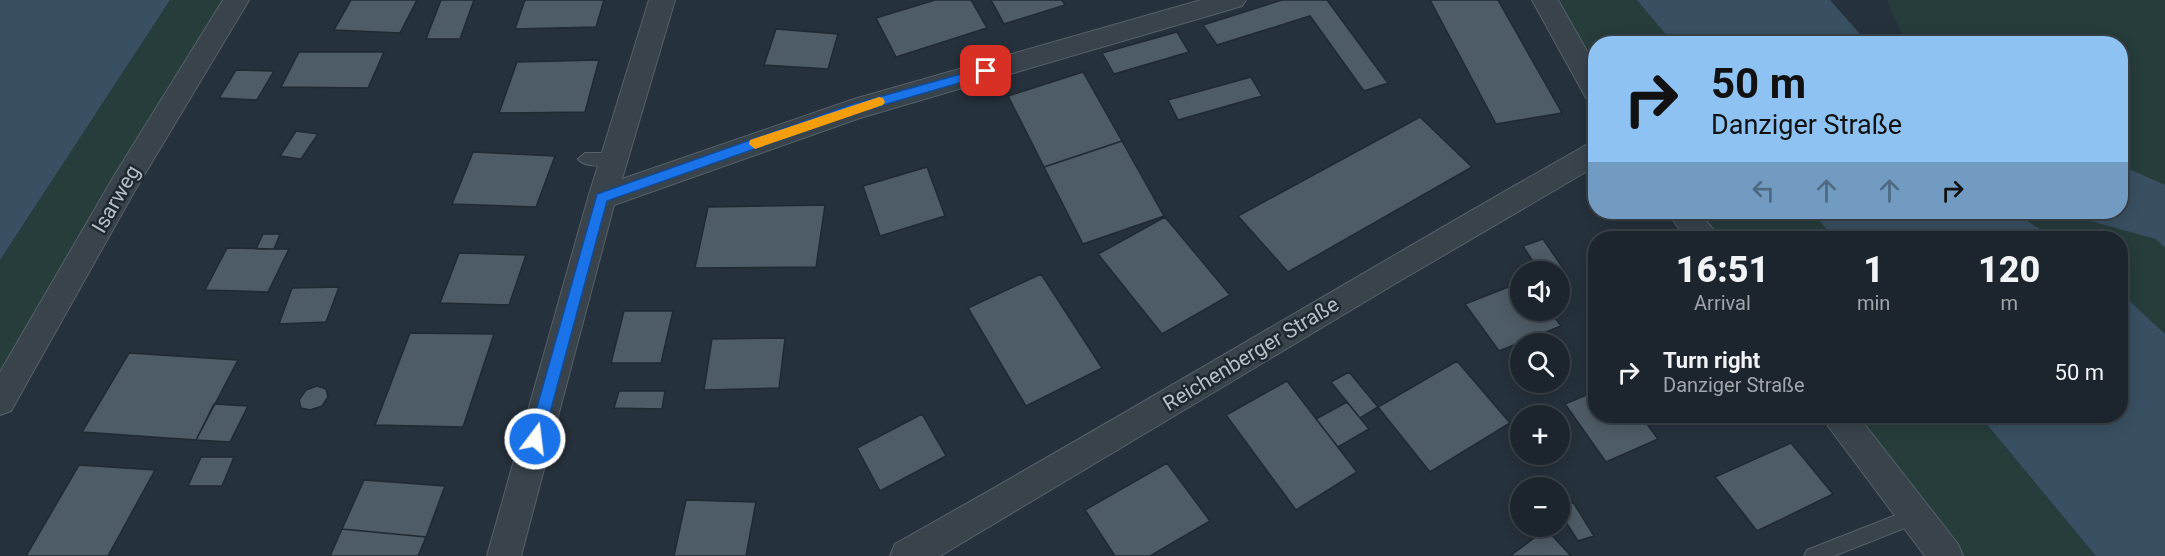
<!DOCTYPE html>
<html lang="en">
<head>
<meta charset="utf-8">
<style>
  :root { --surface:#1c252d; --page:#252d35; --text:#f1f3f6; --muted:#a0a5aa; --line:#3a4249 }
  body { margin:0; font-family:Roboto,sans-serif; background:var(--page); color:var(--text); height:100vh; display:flex; flex-direction:column; font-size:22px; white-space:nowrap }
  * { box-sizing:border-box; margin:0 }
  p { font-size:20px; color:var(--muted) }
  .icon { flex:none; width:33px; height:33px; fill:none; stroke:currentColor; stroke-width:2; stroke-linecap:round; stroke-linejoin:round }
  .map { position:relative; flex:1; overflow:hidden }
  .details { position:absolute; left:1588px; top:231px; width:540px; height:192px; display:flex; flex-direction:column; background:var(--surface); border-radius:24px; box-shadow:0 3px 15px #0003,0 0 0 2px var(--line) }
  .details>* { flex:none }
  .guide { position:absolute; left:1588px; top:36px; width:540px; height:183px; border-radius:24px; box-shadow:0 3px 15px #0003,0 0 0 2px var(--line); background:#8ec2f2; color:#111; overflow:hidden }
  .buttons { position:absolute; left:1510px; top:261px; display:grid; gap:12px }
  .buttons a { display:grid; place-items:center; width:60px; height:60px; border-radius:50%; background:var(--surface); box-shadow:0 3px 15px #0003,0 0 0 2px var(--line); font-size:30px }
  .pin { position:absolute; display:grid; place-items:center; width:51px; height:51px; color:#fff; margin:-26px; border-radius:12px; box-shadow:0 3px 9px #0006 }
  .me { position:absolute; width:66px; margin:-33px; rotate:15deg; stroke-linejoin:round; filter:drop-shadow(0 0 4px #0008) }
  .turn { display:flex; align-items:center; gap:21px; height:126px; padding:0 24px; font-size:27px }
  .turn .icon { width:78px; height:78px; stroke-width:2.5 }
  .turn b { display:block; font-size:42px; line-height:51px }
  .lanes { display:flex; align-items:center; height:57px; padding:0 24px; background:#0003; justify-content:center; gap:30px; direction:ltr }
  .lanes .off { opacity:.35 }
  .eta { display:flex; justify-content:space-evenly; align-items:center; height:102px; text-align:center }
  .eta b { font-size:36px; font-weight:800; line-height:42px }
  ul { padding:0; list-style:none }
  li { display:flex; align-items:center; gap:18px; height:78px; padding:0 24px }
  li div { flex:1 }
  li b { display:block; font-size:22px }
  li em { font-style:normal }
  .map>svg:first-child { display:block }
  .green { fill:#263d3c }
  .water { fill:#395062 }
  .building { fill:#4e5c67; stroke:#1f2a33; stroke-width:1.5 }
  .lines { fill:none; stroke-linecap:round; stroke-linejoin:round }
  .service-casing { stroke:#56616a; stroke-width:2 }
  .minor-casing { stroke:#56616a; stroke-width:2 }
  .service { fill:#38434c; fill-rule:evenodd }
  .minor { fill:#38434c; fill-rule:evenodd }
  .route { fill:#1a73e8; stroke:#114b97; stroke-width:1.5 }
  .slow { fill:#f59e0b }
  .labels { text-anchor:middle; dominant-baseline:central; stroke-width:5; stroke-linejoin:round; paint-order:stroke }
  .street-label { font-size:21px; fill:#b4bec7; stroke:#1d2831 }
</style>
</head>
<body>
<div class="map">
<svg width="2165" height="556" viewBox="0 0 2165 556">
  <rect width="100%" height="100%" fill="#25313c"/>
  <!-- green -->
  <path class="green" d="M170 0H223L0 369V260Z
    M1545 0H1637L1673 43 1596 44V91Z
    M1887 0H2165V334L2121 293V238H2054L2013 212H2121V44L1905 43Z
    M1681 212H1812L1834 238H1703Z
    M1839 416H1980L2096 556H1946Z"/>
  <!-- water -->
  <path class="water" d="M0 0H170L0 260Z
    M1637 0H1830L1868 43H1673Z
    M2121 161 2129 169 2165 185V248L2156 239 2083 219 2069 212H2121Z
    M1812 212H2013L2054 238H1834Z
    M2121 293 2165 334V556H2096L1980 416H2121Z"/>
  <!-- building -->
  <path class="building" d="M351 0H417L400 33 334 30Z
    M441 0H474L460 39H426Z
    M525 0H604L596 27 515 29Z
    M935 0H971L987 28 896 57 876 18Z
    M991 0H1062L1065 5 1004 24Z
    M1282 0H1327L1388 83 1364 91 1310 16 1217 45 1203 25Z
    M1430 0H1498L1562 113 1496 124Z
    M776 29 838 34 828 69 764 65Z
    M1177 32 1189 52 1114 74 1102 53Z
    M299 52H384L368 88 281 87Z
    M599 60 585 112 499 113 517 62Z
    M236 70 274 71 257 100 219 98Z
    M1083 72 1122 141 1044 167 1008 96Z
    M1251 77 1262 96 1178 120 1168 100Z
    M1420 117 1472 167 1288 272 1238 216Z
    M296 131 318 134 301 159 280 156Z
    M1122 141 1164 216 1083 244 1044 167Z
    M473 152 555 156 536 207 452 204Z
    M927 167 945 216 880 236 863 186Z
    M825 205 816 267 695 268 708 207Z
    M1165 217 1230 295 1162 334 1098 254Z
    M263 234H280L274 249H256Z
    M1543 239 1569 277 1560 280V272H1540L1523 246Z
    M227 248 274 249H289L268 292 205 290Z
    M459 253 526 255 509 305 440 303Z
    M1041 274 1102 368 1026 406 968 308Z
    M1521 282V310H1549L1561 326 1499 351 1465 304Z
    M339 287 326 322 279 324 292 288Z
    M624 311H673L661 363H611Z
    M410 333 494 334 463 427 375 425Z
    M785 338 779 388 704 390 712 339Z
    M129 353 238 360 196 440 82 432Z
    M1457 361 1510 423 1430 472 1378 407Z
    M1349 372 1378 407 1360 418 1331 382Z
    M1287 381 1357 472 1296 510 1226 415Z
    M317 386 326 389 328 397 322 406 310 410 301 408 299 400 306 390Z
    M619 391H665L662 409 614 408Z
    M1596 391V416H1641L1658 439 1606 462 1565 404Z
    M1347 402 1369 429 1338 447 1316 419Z
    M214 404 248 406 230 442 196 440Z
    M922 414 946 456 880 491 857 448Z
    M1791 443 1833 494 1757 531 1715 477Z
    M201 457H234L222 486H188Z
    M1167 463 1210 521 1150 556H1115L1085 510Z
    M79 465 155 470 108 556H26Z
    M364 480 445 486 426 537 342 529Z
    M686 500 756 502 746 556H674Z
    M1573 502 1594 536 1578 541 1560 513V508Z
    M342 529 426 537 418 556H330Z
    M1546 529 1571 556H1510Z"/>
  <g class="lines">
    <defs>
      <path id="service" d="M585 153H614L621 159C615 168 584 168 578 159Z
        M1914 508 1920 510 1922 516 1920 522 1834 556H1804L1807 550Z"/>
      <path id="minor" d="M223 0H249L134 192 11 411 0 415V372L114 176Z
        M649 0H675L622 179 854 99 1201 0H1246L1242 6 860 118 614 205 521 556H487L588 198Z
        M1532 0H1558L1596 67V101L1586 98Z
        M1596 142V166L1398 282 940 556H890L895 544C1127 414 1355 276 1586 145Z
        M1667 212H1698L1713 229 1717 238H1686Z
        M1823 416H1858L1958 544 1963 556H1925L1828 426Z"/>
    </defs>
    <!-- service casing -->
    <use href="#service" class="service-casing"/>
    <!-- minor casing -->
    <use href="#minor" class="minor-casing"/>
    <!-- service -->
    <use href="#service" class="service"/>
    <!-- minor -->
    <use href="#minor" class="minor"/>
  </g>
  <!-- route -->
  <path class="route" d="M986 67 990 68V74L856 113 607 201 543 439 541 444 535 446 530 444 528 439 597 194 850 105Z"/>
  <!-- slow -->
  <path class="slow" d="M879 97 883 98 885 102 883 105 755 149 749 144 750 140Z"/>
  <g class="labels">
    <!-- street labels -->
    <g class="street-label">
      <text transform="translate(116 199) rotate(-60)">Isarweg</text>
      <text transform="translate(1251 354) rotate(-31)">Reichenberger Straße</text>
    </g>
  </g>
</svg>
<div class="buttons">
<a><svg class="icon" aria-label="sound" viewBox="0 0 24 24"><path d="M4 9h4l5-4v14l-5-4H4zM17 9q2 3 0 6"/></svg></a>
<a><svg class="icon" aria-label="search" viewBox="0 0 24 24"><circle cx="10" cy="10" r="6"/><path d="M15 15l6 6"/></svg></a>
<a>+</a>
<a>−</a>
</div>
<div class="pin" style="left:986px;top:71px;background:#d93025"><svg class="icon" aria-label="arrive" viewBox="0 0 24 24"><path d="M6 21V4h12l-3 4 3 4H6"/></svg></div>
<svg class="me" style="left:535px;top:439px" viewBox="-20 -20 40 40"><circle r="17" fill="#1a73e8" stroke="#fff" stroke-width="3"/><path d="M0-11L8 9 0 5-8 9z" fill="#fff"/></svg>
<div class="guide">
<div class="turn"><svg class="icon" aria-label="right" viewBox="0 0 24 24"><path d="M7 20v-9h11M14 6l5 5-5 5"/></svg><div><b>50 m</b>Danziger Straße</div></div>
<div class="lanes"><svg class="icon off" aria-label="left" viewBox="0 0 24 24"><path d="M17 20v-9H6M10 6l-5 5 5 5"/></svg><svg class="icon off" aria-label="ahead" viewBox="0 0 24 24"><path d="M12 20V5M6 11l6-6 6 6"/></svg><svg class="icon off" aria-label="ahead" viewBox="0 0 24 24"><path d="M12 20V5M6 11l6-6 6 6"/></svg><svg class="icon" aria-label="right" viewBox="0 0 24 24"><path d="M7 20v-9h11M14 6l5 5-5 5"/></svg></div>
</div>
<section class="details">
<div class="eta">
<div><b>16:51</b><p>Arrival</p></div>
<div><b>1</b><p>min</p></div>
<div><b>120</b><p>m</p></div>
</div>
<ul>
<li><svg class="icon" aria-label="right" viewBox="0 0 24 24"><path d="M7 20v-9h11M14 6l5 5-5 5"/></svg><div><b>Turn right</b><p>Danziger Straße</p></div><em>50 m</em></li>
</ul>
</section>
</div>
</body>
</html>
